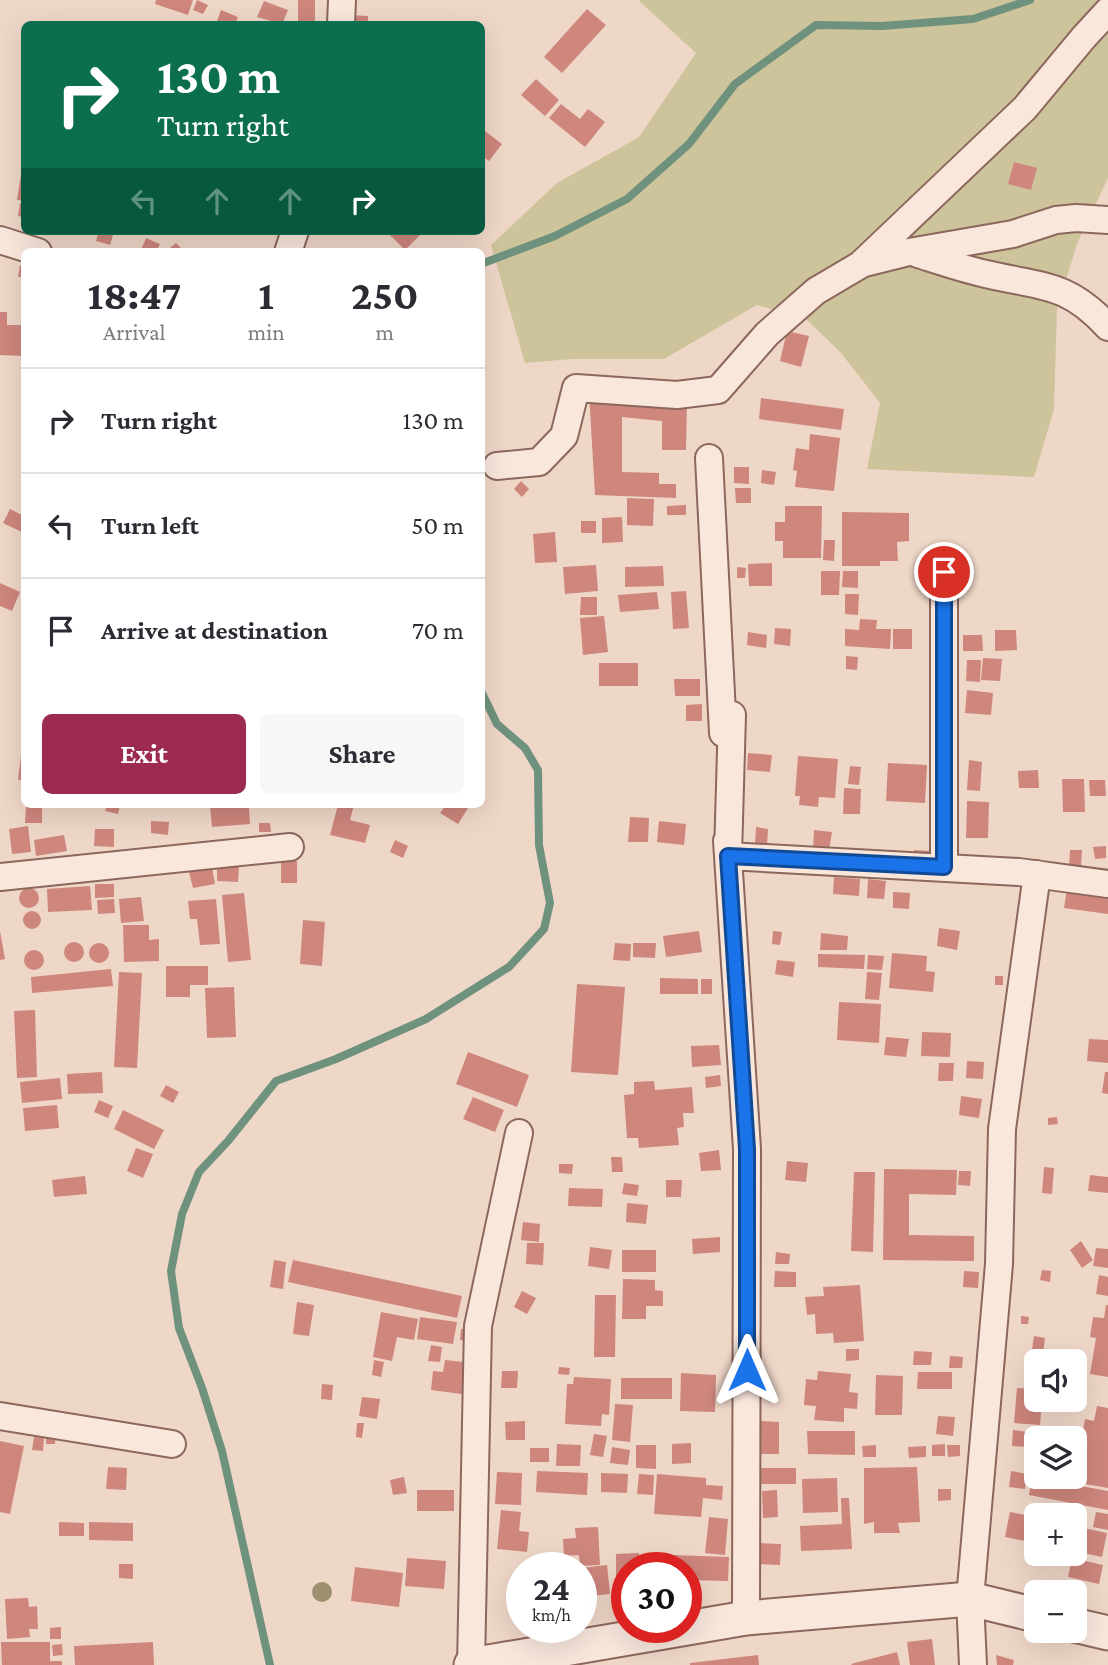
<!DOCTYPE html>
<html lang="en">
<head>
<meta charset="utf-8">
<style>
  :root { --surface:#fff; --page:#f7f7f7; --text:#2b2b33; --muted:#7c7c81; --line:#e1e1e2; --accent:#9c2b4f }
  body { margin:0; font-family:"Crimson Pro",serif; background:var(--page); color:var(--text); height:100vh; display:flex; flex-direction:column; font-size:26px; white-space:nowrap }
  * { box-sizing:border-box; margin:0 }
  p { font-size:23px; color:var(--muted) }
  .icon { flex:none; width:38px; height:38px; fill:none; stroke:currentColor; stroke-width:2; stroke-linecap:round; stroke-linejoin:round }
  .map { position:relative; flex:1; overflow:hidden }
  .details { position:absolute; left:21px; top:248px; width:464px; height:560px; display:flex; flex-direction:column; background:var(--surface); border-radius:10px; box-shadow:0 7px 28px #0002 }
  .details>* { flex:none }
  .top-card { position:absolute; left:21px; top:21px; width:464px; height:214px; border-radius:10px; box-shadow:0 7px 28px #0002; background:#0b6e4f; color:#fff; overflow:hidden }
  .controls { position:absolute; left:1024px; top:1349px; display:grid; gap:14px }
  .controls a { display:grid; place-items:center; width:63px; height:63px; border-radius:10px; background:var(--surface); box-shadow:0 7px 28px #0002; font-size:35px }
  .speed { position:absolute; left:506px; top:1552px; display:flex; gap:14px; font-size:35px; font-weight:700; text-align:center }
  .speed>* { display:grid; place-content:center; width:91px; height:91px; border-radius:50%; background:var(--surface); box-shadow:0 7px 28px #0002; line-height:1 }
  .speed small { font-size:18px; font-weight:400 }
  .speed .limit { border:10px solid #d22; background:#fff; color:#111 }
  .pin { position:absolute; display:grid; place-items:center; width:60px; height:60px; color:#fff; margin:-30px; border:4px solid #fff; border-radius:50%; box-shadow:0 2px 7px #0007 }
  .me { position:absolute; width:77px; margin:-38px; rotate:0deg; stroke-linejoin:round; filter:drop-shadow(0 0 5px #0008) }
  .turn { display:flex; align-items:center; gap:24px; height:147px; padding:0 21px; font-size:32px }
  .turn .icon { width:91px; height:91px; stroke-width:2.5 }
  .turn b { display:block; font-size:49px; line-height:60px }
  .lanes { display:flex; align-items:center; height:66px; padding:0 21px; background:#0003; justify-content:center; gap:35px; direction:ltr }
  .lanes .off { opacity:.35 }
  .eta { display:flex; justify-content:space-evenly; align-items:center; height:119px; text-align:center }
  .eta b { font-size:42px; font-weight:700; line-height:49px }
  .cta { display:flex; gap:14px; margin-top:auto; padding:14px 21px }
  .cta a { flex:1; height:80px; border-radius:10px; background:var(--accent); color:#fff; font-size:28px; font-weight:700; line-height:80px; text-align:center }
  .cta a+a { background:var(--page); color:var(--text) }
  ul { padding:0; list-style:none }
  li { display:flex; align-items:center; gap:21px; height:105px; padding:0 21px; border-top:2px solid var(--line) }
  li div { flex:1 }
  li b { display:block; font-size:26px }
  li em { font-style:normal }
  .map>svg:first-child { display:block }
  .green { fill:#cec49b }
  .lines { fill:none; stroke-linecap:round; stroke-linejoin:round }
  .stream { stroke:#6f927e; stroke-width:8 }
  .building { fill:#ce867d }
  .minor-casing { stroke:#8c675c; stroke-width:30 }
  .tertiary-casing { stroke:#8c675c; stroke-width:37 }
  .minor { stroke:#f9e7dc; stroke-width:26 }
  .tertiary { stroke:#f9e7dc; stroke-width:33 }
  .tree { fill:#9c906f }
  .route-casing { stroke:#114b97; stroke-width:18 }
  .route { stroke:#1a73e8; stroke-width:12 }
</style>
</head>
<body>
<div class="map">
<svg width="1108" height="1665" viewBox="0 0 1108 1665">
  <rect width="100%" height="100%" fill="#efd7c8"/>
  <!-- green -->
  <path class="green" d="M640 0H1108V178L1077 244 1057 309 1054 409 1034 477 867 469 880 403 841 353 806 319 757 305 664 359H572L525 363 491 245 557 183 639 137 696 53 640 2Z"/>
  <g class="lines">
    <!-- stream -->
    <path class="stream" d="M481 264 555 236 627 199 689 144 735 84 816 25 882 26 973 19 1030 0
      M270 1665 222 1451 202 1388 179 1328 171 1271 182 1214 199 1172 228 1141 276 1081 336 1059 426 1019 509 967 544 929 550 903 539 845 538 770 525 748 497 724 481 691"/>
  </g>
  <!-- building -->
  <path class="building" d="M156 0H193L188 15 155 4Z
    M197 0 208 5 203 14 193 10Z
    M298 0H315V22H298Z
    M264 1 288 10 282 24 257 17Z
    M587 9 606 25 562 73 544 57Z
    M221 10 238 17 235 24H216Z
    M349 15 368 16V24H349Z
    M536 79 559 100 545 116 521 95Z
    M561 104 580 119 588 109 605 122 585 147 549 118Z
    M481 128 502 144 489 161 481 155Z
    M23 162H24V201L17 200Z
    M1014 162 1037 168 1031 190 1008 184Z
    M20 203 24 204V217L18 216Z
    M99 231 113 235 110 245 96 241Z
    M386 231H424L405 250Z
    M146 238 160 244 156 252 141 250Z
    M176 243 185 252H165Z
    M20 265H24V277H18Z
    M0 312H7V325H24V356L0 355Z
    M787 331 809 336 801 367 780 361Z
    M589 393 687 399 686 450H662V421L622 417V472L659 473V484H676V498L595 495Z
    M761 398 844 409 841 430 759 419Z
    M810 434 840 438 834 491 795 487 797 471 793 470 796 448 809 450Z
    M734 467H749V484L734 483Z
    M762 470 776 472 774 485 761 483Z
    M521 481 529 489 522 497 514 489Z
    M735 488H751V503H736Z
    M627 498 654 499 653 526 627 525Z
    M686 505V515H667V506Z
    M785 506H822L821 558H783V541H775V522H785Z
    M10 509 24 516V533L3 523Z
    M842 512 909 513V541L897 542 898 561H880V566H842Z
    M622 517 623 542 602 543V518Z
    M581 521H596V533H581Z
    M555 532 557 562 535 563 533 534Z
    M824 540H835L834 561 823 560Z
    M772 563V586H749L748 564Z
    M596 565 598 591 565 594 563 567Z
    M663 566 664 586 625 587V567Z
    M737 567 746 568 745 578H737Z
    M821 571H840L839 595H821Z
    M843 571H858V588L842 587Z
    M0 583 20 592 12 611 0 606Z
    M686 591 689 628 673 629 671 592Z
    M657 592 659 609 620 612 618 595Z
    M845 594H859L858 615 845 614Z
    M581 597H597V615H580Z
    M604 616 608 652 583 655 580 618Z
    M860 619 877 620 876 629H891L890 649 845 646V629L859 630Z
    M775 628 791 629 790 646 774 644Z
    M893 629H912V649H893Z
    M995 630H1016L1017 650 995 651Z
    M748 632 767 635 766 648 747 645Z
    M963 635H982L983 651H963Z
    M846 656 858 657 857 670 846 669Z
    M983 658 1002 659 1000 681 981 680Z
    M967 660H981L980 682 966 681Z
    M599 663H638V686H599Z
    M674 679H700V696H675Z
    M967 690 993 693 991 715 965 713Z
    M702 704V721H686V705Z
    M23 739H24V780H18Z
    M748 753 772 755 770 772 747 770Z
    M798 756 838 759 835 798 819 797 818 807 799 805 800 796H795Z
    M969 760 982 762 980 791 967 790Z
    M888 763 927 765 925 803 886 801Z
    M850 766 861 767 859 785 848 784Z
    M1038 770 1039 788H1019L1018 771Z
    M1062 779H1084L1085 812H1063Z
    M1089 780H1105L1106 796H1090Z
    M844 788 861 789 860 814H843Z
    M967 801 989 802 988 838H966Z
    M107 805H120L118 814 105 811Z
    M239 805V807H249L250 824 212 827 210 806Z
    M338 805H354L350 820 370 825 365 843 330 835Z
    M446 805H470L458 824 440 813Z
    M26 807 42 808V823H25Z
    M630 817 649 818 648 842H628Z
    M151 821 169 822 168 835 151 833Z
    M659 821 686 824 684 845 657 842Z
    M259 823H270L271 832H259Z
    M28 826 31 852 12 854 9 829Z
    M756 827 768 829 767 846 755 845Z
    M95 829H114V847L94 846Z
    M814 830 832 832 829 850 813 849Z
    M64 835 67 851 36 856 34 840Z
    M395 840 408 846 403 858 390 852Z
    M1106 846V858L1095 859 1093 847Z
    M914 850 932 851 931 860 914 859Z
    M1070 850H1082L1081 867H1069Z
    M281 860 297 861V883H281Z
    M217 866 239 867 238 882 217 881Z
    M212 867 215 884 193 888 189 872Z
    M834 877 860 879 859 896 833 894Z
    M868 879 886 881 884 899 867 898Z
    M95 884H114V897L95 898Z
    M90 886 92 910 48 912 47 889Z
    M19 898a10 10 0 1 1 20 0a10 10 0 1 1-20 0Z
    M1067 889 1108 894V914L1064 908Z
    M893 892 910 893 909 909 893 908Z
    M244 893 251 960 228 962 222 895Z
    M141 897 144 921 121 923 119 899Z
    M114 899 115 913 98 914 97 900Z
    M216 899 220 944 200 945 197 919H190L188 901Z
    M23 920a9 9 0 1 1 18 0a9 9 0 1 1-18 0Z
    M303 920 325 922 322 966 300 964Z
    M123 925H149V940L159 939V961L124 962Z
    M939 928 960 931 957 950 937 946Z
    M0 931 5 959 0 960Z
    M699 931 702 952 666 957 663 936Z
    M773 931 782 932 780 945 772 944Z
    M821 933 848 936 847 950H820Z
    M64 952a10 10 0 1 1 20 0a10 10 0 1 1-20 0Z
    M615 943 631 944 630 961 613 960Z
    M633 943H656L655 958 633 957Z
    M89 953a10 10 0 1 1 20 0a10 10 0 1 1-20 0Z
    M24 960a10 10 0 1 1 20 0a10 10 0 1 1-20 0Z
    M892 953 927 956 926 971 935 972 933 992 889 988Z
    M818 954 865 955 864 969 818 967Z
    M868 955 884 956 882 970 867 969Z
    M777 960 795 962 793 977 775 974Z
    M166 966H208V985H190V997H166Z
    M111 969 113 986 32 993 31 977Z
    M119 972 142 973 137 1068 114 1067Z
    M867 972 882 973 879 1000 865 999Z
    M995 976H1003V985H995Z
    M660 978 698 979V994H660Z
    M701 979H712V994H701Z
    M577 984 625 987 618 1075 571 1072Z
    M234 987 236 1037 207 1038 205 988Z
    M839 1002 881 1004 879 1043 837 1040Z
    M35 1010 37 1077 17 1078 14 1011Z
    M922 1032 951 1033 950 1057 921 1056Z
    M886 1037 909 1039 906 1057 884 1055Z
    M1089 1039 1108 1040V1063L1087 1061Z
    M719 1045 721 1065 692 1067 691 1046Z
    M468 1052 529 1075 517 1107 456 1084Z
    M967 1061 984 1062 983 1079 966 1078Z
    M939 1063H954L953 1081H938Z
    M102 1072 103 1093 68 1094 67 1074Z
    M1105 1072H1108V1094L1102 1093Z
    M720 1075 721 1086 706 1088 705 1077Z
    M60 1078 62 1099 22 1103 20 1082Z
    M654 1081 655 1090 692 1087 694 1113H683L684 1127 677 1128 679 1145 639 1148 638 1138H627L624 1095 634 1094V1082Z
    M166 1085 179 1092 173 1103 160 1096Z
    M961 1096 982 1099 979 1118 959 1115Z
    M473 1097 504 1110 495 1132 463 1119Z
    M99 1100 113 1106 108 1118 94 1112Z
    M57 1105 59 1128 25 1131 23 1108Z
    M123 1110 164 1130 154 1149 114 1129Z
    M1057 1117 1058 1124 1048 1125V1118Z
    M136 1148 153 1154 143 1178 127 1171Z
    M719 1150 721 1170 701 1171 699 1153Z
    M611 1157H622L623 1172H612Z
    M787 1161 808 1163 806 1182 785 1180Z
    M559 1164H573L572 1174 559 1173Z
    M1044 1167 1054 1168 1052 1194 1042 1193Z
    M884 1169 957 1170 956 1195 909 1194V1235L974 1236V1261L883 1260Z
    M959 1171H971L970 1186 958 1185Z
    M854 1172H875L873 1252 851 1251Z
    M1090 1175 1108 1177V1193L1088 1191Z
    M85 1176 87 1194 54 1197 52 1180Z
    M666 1180H682L681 1197H666Z
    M624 1183 639 1185 637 1196 622 1194Z
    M569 1188 603 1189 602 1207 568 1206Z
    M627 1203 648 1205 646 1224 626 1222Z
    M523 1222 540 1224 539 1242 521 1240Z
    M720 1237V1252L693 1254 692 1239Z
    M1081 1241 1093 1260 1082 1268 1070 1250Z
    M527 1243H544L543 1265 526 1264Z
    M590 1247 612 1250 609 1269 588 1266Z
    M1096 1248 1108 1249V1268L1093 1266Z
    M622 1250H656V1272H622Z
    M776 1252 790 1254 789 1264H775Z
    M274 1260 286 1262 283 1289 270 1287Z
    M293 1260 462 1296 457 1318 288 1282Z
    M1042 1270 1051 1271 1050 1282 1040 1280Z
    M775 1271 796 1272V1287H774Z
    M964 1271 979 1272 978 1288 963 1287Z
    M1099 1275 1108 1277V1296L1096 1294Z
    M623 1279 655 1280V1290L663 1291V1306H646V1319H622Z
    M860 1285 864 1341 834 1343 833 1333 816 1334 815 1314 807 1315 805 1297 824 1296 823 1287Z
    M522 1291 536 1298 527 1314 514 1307Z
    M595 1295H616L615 1357H594Z
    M297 1302 314 1305 309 1336 293 1334Z
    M1106 1305H1108V1377L1090 1374 1096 1338 1090 1337 1093 1317 1104 1318Z
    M381 1312 418 1319 414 1340 397 1337 392 1361 373 1357Z
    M1021 1316 1029 1317 1028 1324H1021Z
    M420 1317 457 1322 453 1344 417 1339Z
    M461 1329 474 1331 472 1342 460 1340Z
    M1034 1336 1045 1338 1042 1362H1036V1364L1030 1363Z
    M431 1345 442 1347 440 1362 428 1361Z
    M846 1349H859V1360L846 1361Z
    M914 1351 932 1352 931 1365H913Z
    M950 1356 963 1357 962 1368H949Z
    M374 1360 384 1362 381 1377 372 1375Z
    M445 1360 473 1363 469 1395 431 1390 433 1371 443 1372Z
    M559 1367 570 1368 569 1375 558 1374Z
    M502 1371H518L517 1388H501Z
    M818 1371 851 1374 849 1392 858 1393 857 1409 844 1408V1422L814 1420 816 1406 804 1405 806 1379 817 1380Z
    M918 1372H952V1389H917Z
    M681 1373 716 1375 715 1412 680 1411Z
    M876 1375 903 1376 902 1415H875Z
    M574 1377 611 1379 609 1415 602 1414 601 1426 565 1424 567 1384H573Z
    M621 1378H672V1399H621Z
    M322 1384 333 1385 332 1400 321 1399Z
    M1017 1388 1036 1389V1400H1042L1040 1425 1014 1423Z
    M362 1397 380 1399 377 1419 359 1416Z
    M615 1404 633 1405 630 1442 612 1440Z
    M1097 1406 1108 1408V1488L1074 1482 1085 1419 1094 1421Z
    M938 1416 955 1417 953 1436 936 1434Z
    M525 1421V1440H506L505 1422Z
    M760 1421 779 1422V1454H760Z
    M357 1423H364L362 1438 356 1437Z
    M1013 1430 1029 1432 1028 1447 1012 1446Z
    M46 1431 56 1432 55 1444H46Z
    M807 1431H855V1455L808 1454Z
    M594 1434 607 1436 603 1457 590 1455Z
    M34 1437 44 1438 43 1451 32 1450Z
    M0 1441 24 1446 10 1514 0 1512Z
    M691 1443V1463L672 1464V1444Z
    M557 1444 581 1445 580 1466H556Z
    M945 1444V1456H932V1445Z
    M636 1445H656V1469L636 1468Z
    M876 1445V1457H863L862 1446Z
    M947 1445H960V1456L948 1457Z
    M926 1446V1457L909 1458 908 1447Z
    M612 1447 630 1450 628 1465 610 1463Z
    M530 1448H549V1462H530Z
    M108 1467 127 1468 126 1490 106 1489Z
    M917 1467 920 1522 898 1523 900 1533H874V1522L864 1524V1468Z
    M759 1468H796V1484H759Z
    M537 1471 588 1473 587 1495 536 1492Z
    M1011 1471 1027 1474 1025 1489 1009 1487Z
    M497 1472 522 1473 521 1505 495 1504Z
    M601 1473 628 1474 627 1493 601 1492Z
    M639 1474 654 1475 653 1495 637 1494Z
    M657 1474 706 1478V1485L723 1486 722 1500 703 1498 701 1517 654 1514Z
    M404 1477 407 1493 393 1495 390 1480Z
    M1032 1477 1108 1491V1510L1029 1495Z
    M837 1478 838 1512 803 1513 802 1479Z
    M938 1489H951V1500L938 1501Z
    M417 1490H454V1511H417Z
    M777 1490 778 1517 763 1518 762 1491Z
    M841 1498H849L852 1549 801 1551 800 1526 842 1524Z
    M501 1510 521 1512 519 1531 529 1532 527 1552 497 1549Z
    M1010 1512 1036 1517V1543L1005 1537Z
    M1096 1512 1108 1514V1530L1093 1527Z
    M709 1517 728 1519 725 1555 705 1553Z
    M59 1522 84 1523V1536H59Z
    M89 1522 133 1523V1541L89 1540Z
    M1074 1526 1107 1533 1102 1557 1074 1551Z
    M598 1527 600 1565 580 1566 579 1555 564 1556 563 1539 576 1538 575 1528Z
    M758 1543 781 1544 780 1565 757 1564Z
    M639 1553V1568H626V1584H616V1554Z
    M672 1555 729 1557 728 1581 686 1580V1568H672Z
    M407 1558 446 1561 444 1589 405 1586Z
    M1072 1558 1103 1565 1099 1584 1068 1577Z
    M119 1564H133V1579L119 1578Z
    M607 1565 610 1594 581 1597V1568Z
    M355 1567 403 1573 399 1607 351 1601Z
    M28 1598 29 1607 37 1606 38 1629H29L30 1637 7 1639 5 1599Z
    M61 1627V1639H50V1628Z
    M932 1639 935 1665H910L907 1642Z
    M1 1642H50V1661H62V1665H2Z
    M153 1642 154 1665H75L74 1646Z
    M62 1644 63 1655 53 1656 52 1645Z
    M897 1652 900 1665H852L851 1664Z
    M758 1655 759 1665H690V1663Z
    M996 1655 1014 1660 1013 1665H997Z"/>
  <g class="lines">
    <defs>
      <path id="minor" d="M341 24 342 0
        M0 240 38 252
        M288 252 295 231
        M918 254C940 261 963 269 986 274 1041 287 1067 282 1108 327
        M865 263 909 252 1013 234 1056 220 1076 218 1108 220
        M709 458 723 733
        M497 466 539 462 564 436 576 388 677 395 718 390 767 334 816 291 860 265 1025 108 1084 37 1108 11
        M732 715 728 856 747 1149 746 1618
        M727 841 728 856 1019 872 1108 884
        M944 867V572
        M0 877 290 847
        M0 1416 172 1444
        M471 1665 478 1326 519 1133
        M973 1665 970 1599 999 1264 1002 1129 1037 874"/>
      <path id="tertiary" d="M1074 1625 1108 1633
        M471 1665 746 1618 970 1599 1036 1615"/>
    </defs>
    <!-- minor casing -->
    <use href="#minor" class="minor-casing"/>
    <!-- tertiary casing -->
    <use href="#tertiary" class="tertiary-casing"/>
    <!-- minor -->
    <use href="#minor" class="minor"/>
    <!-- tertiary -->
    <use href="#tertiary" class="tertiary"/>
  </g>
  <!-- trees -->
  <circle class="tree" cx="322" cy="1592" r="10"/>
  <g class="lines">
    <defs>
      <path id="route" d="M747 1370V1149L728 856 944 867V572"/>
    </defs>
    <!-- route casing -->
    <use href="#route" class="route-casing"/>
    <!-- route -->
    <use href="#route" class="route"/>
  </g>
</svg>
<div class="controls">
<a><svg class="icon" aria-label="sound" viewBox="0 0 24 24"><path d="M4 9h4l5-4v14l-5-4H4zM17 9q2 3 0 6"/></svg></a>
<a><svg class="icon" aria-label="layers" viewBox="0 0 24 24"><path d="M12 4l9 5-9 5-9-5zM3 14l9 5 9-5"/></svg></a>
<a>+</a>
<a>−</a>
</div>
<div class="speed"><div>24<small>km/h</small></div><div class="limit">30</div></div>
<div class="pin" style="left:944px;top:572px;background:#d93025"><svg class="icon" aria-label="arrive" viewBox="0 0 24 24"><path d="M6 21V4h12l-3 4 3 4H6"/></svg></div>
<svg class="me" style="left:747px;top:1370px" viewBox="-20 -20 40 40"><path d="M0-17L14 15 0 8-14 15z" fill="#1a73e8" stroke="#fff" stroke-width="4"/></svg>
<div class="top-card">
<div class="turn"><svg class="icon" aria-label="right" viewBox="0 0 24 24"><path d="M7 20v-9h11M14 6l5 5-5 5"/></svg><div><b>130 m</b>Turn right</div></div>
<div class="lanes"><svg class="icon off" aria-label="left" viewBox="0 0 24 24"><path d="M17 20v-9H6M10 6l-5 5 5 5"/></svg><svg class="icon off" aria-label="ahead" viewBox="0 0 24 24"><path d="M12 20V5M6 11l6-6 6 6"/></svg><svg class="icon off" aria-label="ahead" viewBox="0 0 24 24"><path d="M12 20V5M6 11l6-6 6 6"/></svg><svg class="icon" aria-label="right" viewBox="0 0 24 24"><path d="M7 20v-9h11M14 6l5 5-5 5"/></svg></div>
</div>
<section class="details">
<div class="eta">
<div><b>18:47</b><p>Arrival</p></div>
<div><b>1</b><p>min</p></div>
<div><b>250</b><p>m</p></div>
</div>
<ul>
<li><svg class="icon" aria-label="right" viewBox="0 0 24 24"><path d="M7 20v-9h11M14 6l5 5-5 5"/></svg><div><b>Turn right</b></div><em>130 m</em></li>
<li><svg class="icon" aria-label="left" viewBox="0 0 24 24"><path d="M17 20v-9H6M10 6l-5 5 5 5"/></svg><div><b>Turn left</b></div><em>50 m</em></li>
<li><svg class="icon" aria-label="arrive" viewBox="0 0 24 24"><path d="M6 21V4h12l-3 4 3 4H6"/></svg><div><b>Arrive at destination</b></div><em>70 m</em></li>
</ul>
<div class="cta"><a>Exit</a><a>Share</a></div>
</section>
</div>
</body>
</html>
